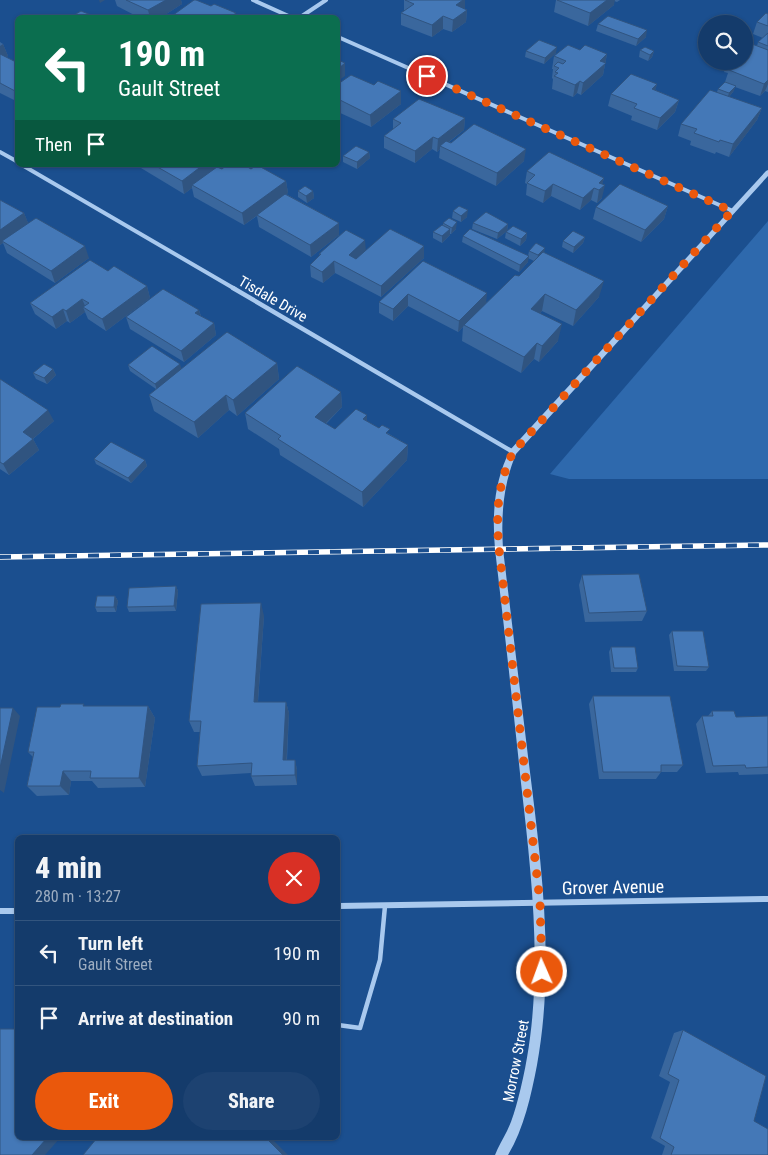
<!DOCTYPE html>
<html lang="en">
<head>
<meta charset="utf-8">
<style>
  :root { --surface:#143b6b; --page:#1d4271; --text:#f1f3f6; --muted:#9dadc1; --line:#33557e; --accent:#ea580c }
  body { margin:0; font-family:"Roboto Condensed",sans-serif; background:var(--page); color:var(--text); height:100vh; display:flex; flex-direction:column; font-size:19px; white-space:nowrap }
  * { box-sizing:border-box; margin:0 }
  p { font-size:16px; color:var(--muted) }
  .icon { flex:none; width:28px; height:28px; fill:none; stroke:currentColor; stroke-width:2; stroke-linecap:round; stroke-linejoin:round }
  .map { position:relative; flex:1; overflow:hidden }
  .drawer { position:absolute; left:15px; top:835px; width:325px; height:305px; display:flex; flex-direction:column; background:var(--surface); border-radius:8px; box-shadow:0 1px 4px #0004,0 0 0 1px var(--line) }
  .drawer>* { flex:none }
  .banner { position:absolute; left:15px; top:15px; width:325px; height:152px; border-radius:8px; box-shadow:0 1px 4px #0004,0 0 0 1px var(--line); background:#0b6e4f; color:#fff; overflow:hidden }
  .fabs { position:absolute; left:698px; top:15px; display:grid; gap:10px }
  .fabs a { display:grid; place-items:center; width:55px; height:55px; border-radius:50%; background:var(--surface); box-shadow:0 1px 4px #0004,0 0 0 1px var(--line); font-size:25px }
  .pin { position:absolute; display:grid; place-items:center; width:42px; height:42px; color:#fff; margin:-21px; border:2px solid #fff; border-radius:50%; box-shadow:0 1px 5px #0007 }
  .me { position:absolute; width:55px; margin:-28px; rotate:358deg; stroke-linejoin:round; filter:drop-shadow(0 0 4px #0008) }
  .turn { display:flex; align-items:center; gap:18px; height:105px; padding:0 20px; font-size:22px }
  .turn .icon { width:65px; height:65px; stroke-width:2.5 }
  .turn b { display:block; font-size:35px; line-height:42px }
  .then { display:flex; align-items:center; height:48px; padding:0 20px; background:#0003; gap:10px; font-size:19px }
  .round { display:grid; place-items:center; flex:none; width:52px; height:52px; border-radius:26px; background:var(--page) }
  .summary { display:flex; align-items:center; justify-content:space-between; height:85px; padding:0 20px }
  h1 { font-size:30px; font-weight:800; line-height:38px }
  .primary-button { display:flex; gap:10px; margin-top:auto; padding:10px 20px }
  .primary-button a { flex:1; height:58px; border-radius:30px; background:var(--accent); color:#fff; font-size:20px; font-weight:800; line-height:58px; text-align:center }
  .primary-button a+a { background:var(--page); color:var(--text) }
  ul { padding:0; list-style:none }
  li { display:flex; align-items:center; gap:15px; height:65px; padding:0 20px; border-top:1px solid var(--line) }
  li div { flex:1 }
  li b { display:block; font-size:19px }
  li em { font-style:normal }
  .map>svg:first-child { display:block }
  .green { fill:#2e69ad }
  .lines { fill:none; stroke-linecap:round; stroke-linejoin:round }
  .service { stroke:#a9c9ee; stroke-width:4.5 }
  .minor-far2 { stroke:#a9c9ee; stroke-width:4 }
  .minor-far1 { stroke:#a9c9ee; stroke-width:4.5 }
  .minor { stroke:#a9c9ee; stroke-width:6 }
  .tertiary { fill:#a9c9ee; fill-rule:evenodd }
  .rail-casing { stroke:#fff; stroke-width:5.5 }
  .rail { stroke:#1b4f8f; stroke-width:4; stroke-dasharray:11; stroke-linecap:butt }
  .wall { fill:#3a679d }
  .shaded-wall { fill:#305480 }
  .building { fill:#4478b7; stroke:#305480 }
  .route { stroke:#ea580c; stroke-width:9; stroke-dasharray:0 16.2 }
  .labels { text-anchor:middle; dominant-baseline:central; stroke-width:4; stroke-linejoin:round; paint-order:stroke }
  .street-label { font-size:15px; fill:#fff; stroke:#1b4f8f }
  .near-street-label { font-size:18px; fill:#fff; stroke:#1b4f8f }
</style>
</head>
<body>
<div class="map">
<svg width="768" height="1155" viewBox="0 0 768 1155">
  <rect width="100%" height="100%" fill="#1b4f8f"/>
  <!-- green -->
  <path class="green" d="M768 221V479H569L550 474Z"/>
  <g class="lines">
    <!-- service -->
    <path class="service" d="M338 1025 360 1028 380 960 385 906"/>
    <!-- minor-far2 -->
    <path class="minor-far2" d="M253 0 293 18
      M299 18 326 0
      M338 37 733 211
      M0 152 18 162
      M22 165 235 289"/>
    <!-- minor-far1 -->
    <path class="minor-far1" d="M233 288 513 452"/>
    <!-- minor -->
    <path class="minor" d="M338 906 768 899
      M0 911H18"/>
    <!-- tertiary -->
    <path class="tertiary" d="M768 170V176L516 454C503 485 501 515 503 549 511 615 519 682 527 748 540 854 556 960 537 1065 531 1096 524 1128 508 1155H495C498 1147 503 1139 507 1131 512 1121 515 1110 518 1099 546 995 533 888 521 783 513 705 504 627 495 549 492 514 494 482 510 450L766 171Z"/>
    <defs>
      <path id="rail" d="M0 557 768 545"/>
    </defs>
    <!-- rail casing -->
    <use href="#rail" class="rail-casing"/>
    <!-- rail -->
    <use href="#rail" class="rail"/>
  </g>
  <!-- wall -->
  <path class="wall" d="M115 0H181L182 4 160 18H140L117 6Z
    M404 0H465V9L467 10 466 22 452 32 443 29 432 37 401 25V13L404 11Z
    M556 0H620L617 2 614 1V5L588 26 554 12Z
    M768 14V92L765 91 760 96 735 87 733 92 729 97 762 108 757 120 729 157 716 152 715 154 690 145 691 141 678 136 681 124 717 92 718 89 725 82 728 73 724 72 728 62 726 61H744L757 46 758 42 763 38 753 34 757 22Z
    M598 24 646 37 636 46 596 31Z
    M0 42 3 44 8 56 6 57 18 63V102L0 93Z
    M580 50 607 54 603 75 581 95 577 93 573 97 552 89 553 79 552 78 553 69H552L554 56Z
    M640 50 654 51 652 57 648 61 639 57Z
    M526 51 556 53 544 64 525 57Z
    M338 84 374 85 401 91V104L371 127 338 112Z
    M657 84 655 90 679 100 675 112 657 130 631 120 632 116 608 106 611 94Z
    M465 118 464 130 449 142 524 161 496 186 439 158 440 149 437 152 432 149 415 163 384 148V136L393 129V119Z
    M369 152 370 158 357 169 343 162V156Z
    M136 165H214V169H251L286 181 288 193 286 194 339 223V235L311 257 259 227 257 216 244 225 194 197 192 188 184 194Z
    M527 171 604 178 602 184V198L597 203 591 200 580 210 551 196 543 203 526 195 527 184 525 183Z
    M298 191H313L314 198 307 203 298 197Z
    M0 200 24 213 28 223 89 258 55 283 7 253 3 243 0 245Z
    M668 206 664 219 641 242 593 219 596 207Z
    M453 211 467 217 461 222 452 218Z
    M443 223 456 229 451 234H450V235L442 243 433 238V232L443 225Z
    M473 223 508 224 507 231 497 239 472 229Z
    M506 232 527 233 526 240 520 246 505 238Z
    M463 236 528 256 529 251 544 252 599 297 573 326 542 311 540 313 558 341 539 362 534 359 521 373 462 341 463 327 458 332 408 306 393 321 379 313V302L423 261 486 303 519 276 534 261 528 258V262L519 272 462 242Z
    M585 237 583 243 573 253 562 247 563 241Z
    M365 251 424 258 381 297 335 273 323 283 311 277 310 265 320 256 319 254Z
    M108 271 147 286 150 298 106 331 88 319 85 312 70 323 67 321 56 329 35 314 30 303Z
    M199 310 201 316 214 323 216 335 184 362 130 329 126 317Z
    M277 363 279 379 237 416 229 410 198 438 154 411 149 395 156 389 130 371 128 365 181 369Z
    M53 369 56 375 47 384 36 379 33 373Z
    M0 379 54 421 33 439 39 450 9 475 0 469Z
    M341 392 342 407 326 424 335 429 367 421 408 445 407 460 363 507 280 455 279 449 248 429 245 413Z
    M94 459 145 460 147 466 131 483 96 464Z
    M582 575 647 611 642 621 585 622 579 585Z
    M176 586 178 591 176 611 129 612 127 607Z
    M115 596 118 601 116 612H97L95 607Z
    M264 616 258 702H286L289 713 287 760H295L297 770V785L255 786 251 776V773L202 776 197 766 200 732H194L189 721Z
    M672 631 709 667 706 671H674L669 635Z
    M611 647 638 668 636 672H611L609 652Z
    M593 696 683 765 677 772H661L656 779H599L589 704Z
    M86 706H148L155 718 145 787 98 788 92 781H71L69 795 37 796 27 786 33 757 28 752Z
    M712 711 736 717 768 716V774L739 775 738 772 706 773 696 724 702 716H708Z
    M683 1030 754 1121 768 1155H662L665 1146 651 1138 670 1082 659 1076 674 1033Z"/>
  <!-- shaded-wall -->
  <path class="shaded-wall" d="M99 0H105L100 3Z
    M166 0H181L182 4 160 18H150L148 10Z
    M463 0H465V10L456 5Z
    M606 0H615L614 5 588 26 590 13Z
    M467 10 466 22 452 32 453 20Z
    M236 13V18H229Z
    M443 16V29L432 37V25Z
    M647 30 646 37 636 46 638 39Z
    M3 44 8 56 0 60V46Z
    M557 47 556 53 544 64 545 58Z
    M654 51 652 57 648 61 650 55Z
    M607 54 603 75 581 95 583 83 600 61Z
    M345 63V76L338 81V69Z
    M768 80V84L765 91 760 96 764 84Z
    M580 81 577 93 573 97 575 85Z
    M657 84 654 96 652 89Z
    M736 86 733 92 727 99 729 93Z
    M18 89V99L15 91Z
    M401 91V104L371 127 370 115Z
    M679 100 675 112 657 130 660 118Z
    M762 108 757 120 729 157 733 144Z
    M465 118 464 130 442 147 440 146V149L437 152 438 139Z
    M433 137 432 149 415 163V151Z
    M526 149 524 161 496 186 497 173Z
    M369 152 370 158 357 169V162Z
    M203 165H214L215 170 192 185V188L184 194 182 181Z
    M604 178 601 189 605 185 602 198 597 203 599 190V183Z
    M286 181 288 193 244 225 242 213Z
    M553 184 551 196 543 203 545 191Z
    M594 188 591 200 580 210 583 198Z
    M313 191 314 198 307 203 306 196Z
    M668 206 664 219 641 242 645 230Z
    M468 210 467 217 461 222V216Z
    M24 213 29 225 2 241 3 243 0 245V230Z
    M457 222 456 229 451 234 452 228Z
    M339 223V235L311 257 310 245Z
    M508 224 507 231 497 239 498 233Z
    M450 229V235L442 243V236Z
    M527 233 526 240 520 246 521 239Z
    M585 237 583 243 573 253 574 247Z
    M365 240 366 252 349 267V255Z
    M85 246 89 258 55 283 51 271Z
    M424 246V258L381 297V286Z
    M545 248 544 254 537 262 538 255Z
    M529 256 528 262 519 272 520 265Z
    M334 261 335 273 323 283 322 272Z
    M604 281 599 297 573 326 576 310Z
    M147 286 150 298 106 331 102 319Z
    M487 293 486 305 464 325 463 327 458 332 459 321Z
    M408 294V306L393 321V309Z
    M545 294 542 311 528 325 531 309Z
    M82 299 86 308 83 307 85 312 70 323 66 311Z
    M63 309 67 321 56 329 52 317Z
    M199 310 202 321 195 313Z
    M214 323 216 335 184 362 181 351Z
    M562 324 558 341 539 362 542 346Z
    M537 343 534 359 521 373 524 357Z
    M277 363 279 379 237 416 233 400Z
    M180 364 182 370 157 390 155 384Z
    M53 369 56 375 47 384 44 378Z
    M341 392 342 407 316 433 315 417Z
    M226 395 229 410 198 438 194 422Z
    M48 410 54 421 28 443 23 432Z
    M367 415V430L363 419Z
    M33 439 39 450 9 475 3 464Z
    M408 445 407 460 363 507 362 492Z
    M145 460 147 466 131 483 128 478Z
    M176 586 178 591 176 611 174 606Z
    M115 596 118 601 116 612 114 607Z
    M261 603 264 616 257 713 254 702Z
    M286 702 289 713 286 770 283 760Z
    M148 706 155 718 145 787 139 778Z
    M13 708 20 716 4 793 0 790V768Z
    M295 760 297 770V785L295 775Z
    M63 771 71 781 69 795 60 786Z
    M47 1138H60L45 1155H32Z
    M266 1138H271L288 1155H283Z"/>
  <!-- building -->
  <path class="building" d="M126 0H166L148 10Z
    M194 0H196L211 6 214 4 236 13 229 18H169Z
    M405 0H463L456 5 467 10 453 20 443 16 432 25 401 13 414 4Z
    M557 0H607L590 13Z
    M81 11 91 15 87 18H69Z
    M766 13 768 14V26L757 22Z
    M608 16 647 30 638 39 598 24Z
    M768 33V46L758 42Z
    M539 40 557 47 545 58 526 51Z
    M744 41 768 50V80L764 84 729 70 736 63 732 61H744Z
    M568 45 580 50 585 45 607 54 600 61 606 63 583 83 580 81 575 85 554 76 558 73 555 72 559 68 554 66 558 62 563 64 566 61 554 56Z
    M645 47 654 51 650 55 640 50Z
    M0 54 18 63V89L15 91 0 83Z
    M338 60 345 63 338 69Z
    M631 74 657 84 652 89 679 100 660 118 634 108 637 104 611 94Z
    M351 75 374 85 378 81 401 91 370 115 338 99V84Z
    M725 82 736 86 729 93 718 89Z
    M710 90 762 108 733 144 720 140 719 142 694 133 697 129 681 124Z
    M419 99 465 118 438 139 433 137 415 151 384 136 401 123 393 119Z
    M474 124 526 149 497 173 440 146 446 141 451 143Z
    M356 146 369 152 357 162 343 156Z
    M549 152 604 178 599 183 605 185 599 190 594 188 583 198 553 184 545 191 527 183 535 175 527 171Z
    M154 165H203L182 181Z
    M227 165H244L251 169 257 165 286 181 242 213 192 185 217 167 222 169Z
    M620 184 668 206 645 230 596 207Z
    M305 186 313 191 306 196 298 191Z
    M285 194 339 223 310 245 257 215Z
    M0 200 24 213 0 230Z
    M459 206 468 210 461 216 453 211Z
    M486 212 508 224 498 233 473 223Z
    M36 218 85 246 51 271 2 241Z
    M449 218 457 222 452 228 443 223Z
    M442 225 450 229 442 236 433 232Z
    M513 226 527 233 521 239 506 232Z
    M390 229 424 246 381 286 334 261 322 272 310 265 321 254H319L346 230 365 240 349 255 356 259Z
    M470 229 529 256 520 265 463 236Z
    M573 231 585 237 574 247 563 241Z
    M536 243 545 248 538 255 529 251Z
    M543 252 604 281 576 310 545 294 531 309 562 324 542 346 537 343 524 357 464 325 515 275 519 276Z
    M90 260 108 271 114 266 147 286 102 319 83 307 89 303 82 299 66 311 63 309 52 317 30 303Z
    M423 261 487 293 459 321 408 294 393 309 379 302Z
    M163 289 199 310 195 313 214 323 181 351 126 317Z
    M227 332 277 363 233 400 226 395 194 422 149 395Z
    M152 346 180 364 155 384 128 365Z
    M44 364 53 369 44 378 33 373Z
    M297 366 341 392 315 417 335 429 356 409 367 415 363 419 379 428 382 425 390 429 386 433 408 445 362 492 278 439 281 436 245 413Z
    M0 379 48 410 23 432 33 439 3 464 0 462Z
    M111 442 145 460 128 478 94 459Z
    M639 574 647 611 589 613 582 575Z
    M176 586 174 606 127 607 129 588Z
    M97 596H115L114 607H95Z
    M261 603 254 702H286L283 760H295V775L251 776 252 763 197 766 201 721H189L201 604Z
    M672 631H703L709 667 677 666Z
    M611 647H635L638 668H614Z
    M593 696H670L683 765H661V772H603Z
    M61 704H84L83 706H148L139 778H90L91 771H63L60 786H27L34 752H28L37 707H60Z
    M0 708H13L0 768Z
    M712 711H734L736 717 768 716V767L746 768 745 765 713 766 702 716H713Z
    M0 1029H18V1138H47L32 1155H0Z
    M683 1030 766 1076 754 1121 768 1129V1155H671L674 1147 660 1138 679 1080 668 1074Z
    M97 1138H266L283 1155H83Z"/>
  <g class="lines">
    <!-- route -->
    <path class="route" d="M427 76 732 211 513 452C497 486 496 512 499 549L540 902 542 972"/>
  </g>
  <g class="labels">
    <!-- street labels -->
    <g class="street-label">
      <text transform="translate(273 299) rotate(30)">Tisdale Drive</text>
      <text transform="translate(516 1061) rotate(-79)">Morrow Street</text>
    </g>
    <!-- near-street labels -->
    <g class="near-street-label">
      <text transform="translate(613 887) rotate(-1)">Grover Avenue</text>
    </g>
  </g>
</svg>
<div class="fabs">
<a><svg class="icon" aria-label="search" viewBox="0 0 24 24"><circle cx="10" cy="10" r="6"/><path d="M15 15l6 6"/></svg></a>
</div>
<div class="pin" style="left:427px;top:76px;background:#d93025"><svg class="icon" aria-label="arrive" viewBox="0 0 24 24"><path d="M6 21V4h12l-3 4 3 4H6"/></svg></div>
<svg class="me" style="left:542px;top:972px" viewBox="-20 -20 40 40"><circle r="17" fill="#ea580c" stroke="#fff" stroke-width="3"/><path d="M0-11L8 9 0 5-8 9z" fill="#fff"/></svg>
<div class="banner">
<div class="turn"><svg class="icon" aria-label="left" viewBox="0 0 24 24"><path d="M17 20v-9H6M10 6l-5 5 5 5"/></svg><div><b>190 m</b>Gault Street</div></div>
<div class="then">Then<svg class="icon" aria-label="arrive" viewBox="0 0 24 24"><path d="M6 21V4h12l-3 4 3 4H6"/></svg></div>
</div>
<section class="drawer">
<div class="summary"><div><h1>4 min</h1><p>280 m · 13:27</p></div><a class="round" style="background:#d93025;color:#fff"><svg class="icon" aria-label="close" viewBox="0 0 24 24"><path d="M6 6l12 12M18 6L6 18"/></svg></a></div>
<ul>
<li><svg class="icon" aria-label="left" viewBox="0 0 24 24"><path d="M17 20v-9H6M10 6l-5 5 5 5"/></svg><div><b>Turn left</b><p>Gault Street</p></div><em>190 m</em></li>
<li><svg class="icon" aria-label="arrive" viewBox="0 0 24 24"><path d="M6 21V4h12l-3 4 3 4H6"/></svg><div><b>Arrive at destination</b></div><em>90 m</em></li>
</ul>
<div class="primary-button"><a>Exit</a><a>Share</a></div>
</section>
</div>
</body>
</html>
